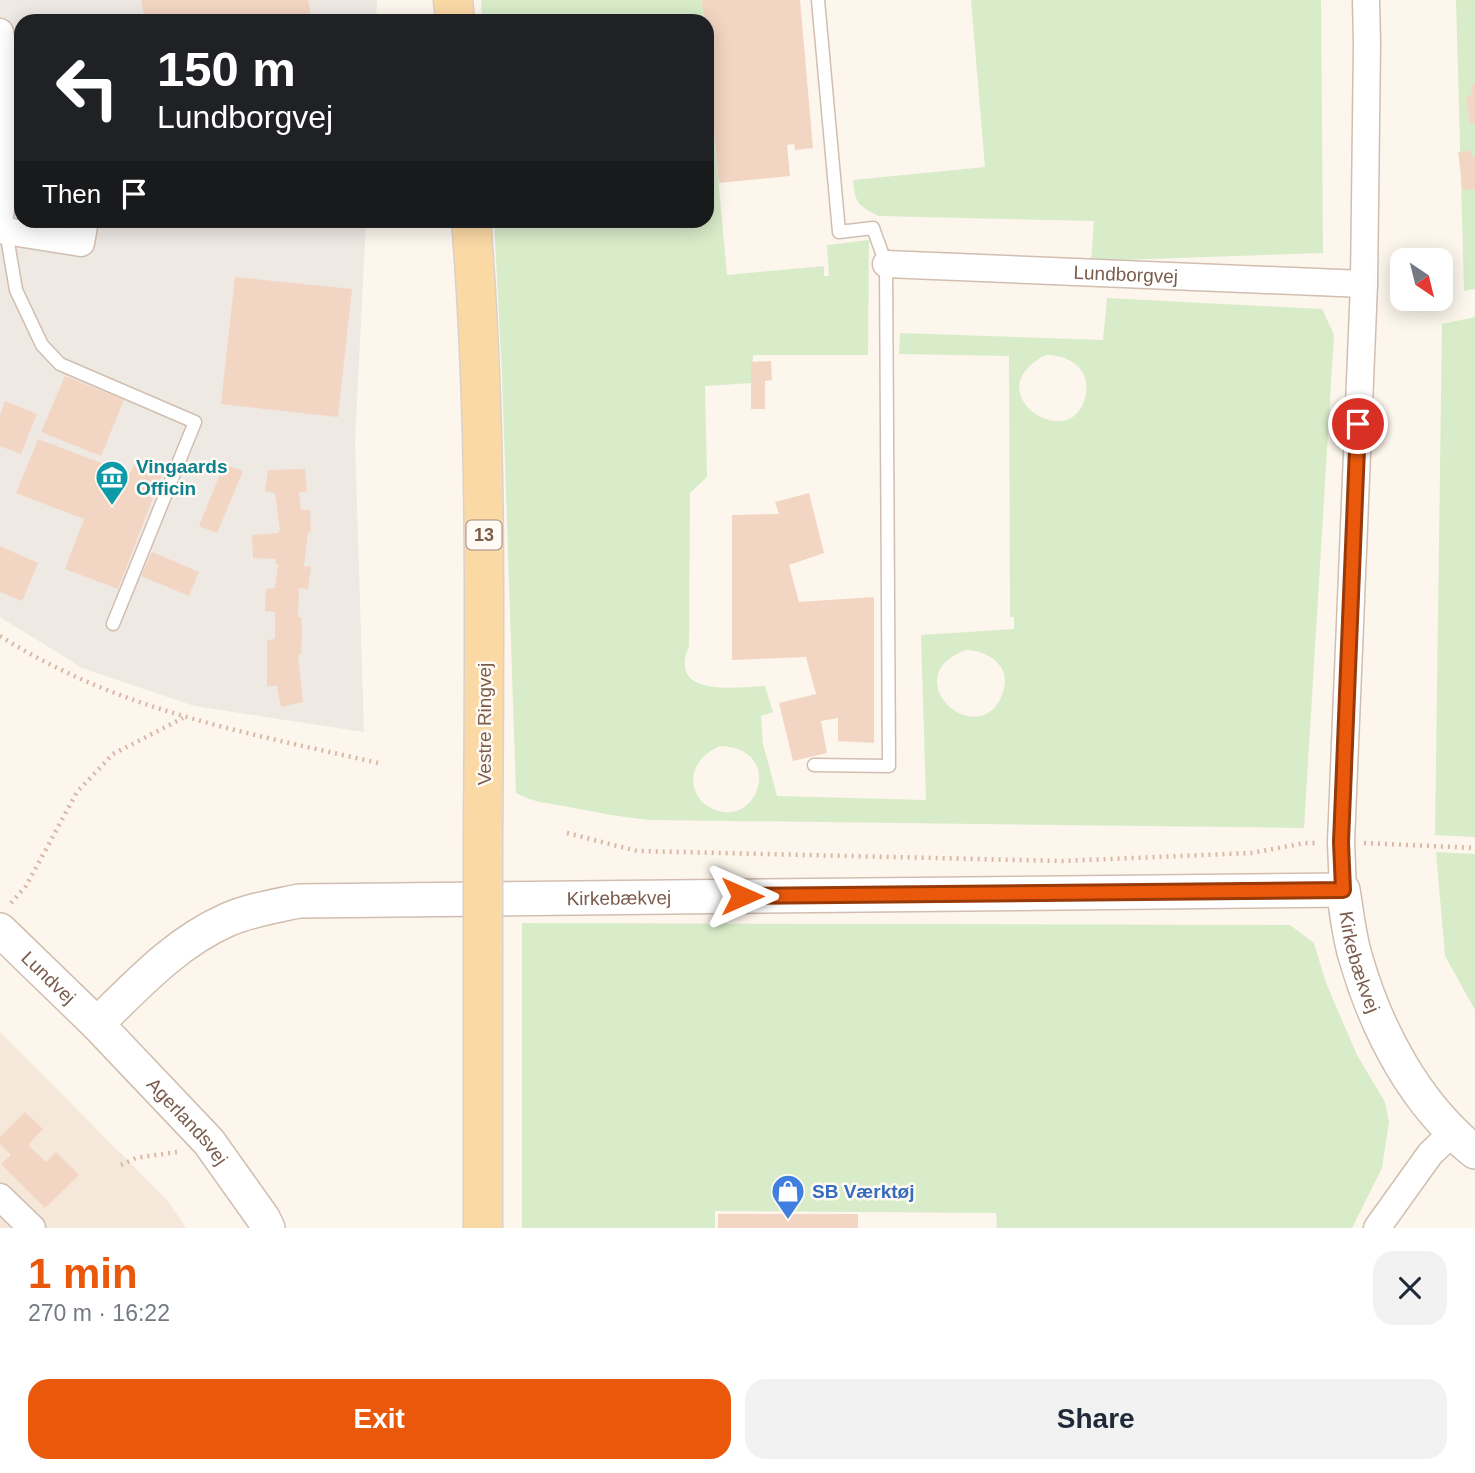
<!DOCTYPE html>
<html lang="en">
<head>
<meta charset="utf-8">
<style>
  :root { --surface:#fff; --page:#f2f2f3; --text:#1f2937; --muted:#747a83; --accent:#ea580c }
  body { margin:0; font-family:Arial,sans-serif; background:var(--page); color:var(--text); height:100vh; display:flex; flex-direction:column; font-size:26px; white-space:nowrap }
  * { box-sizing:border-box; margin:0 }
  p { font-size:23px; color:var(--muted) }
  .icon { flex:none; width:38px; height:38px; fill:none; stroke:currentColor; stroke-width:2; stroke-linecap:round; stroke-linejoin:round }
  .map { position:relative; height:1228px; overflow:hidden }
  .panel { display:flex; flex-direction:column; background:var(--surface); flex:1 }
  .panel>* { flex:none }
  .top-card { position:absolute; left:14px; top:14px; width:700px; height:214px; border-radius:21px; box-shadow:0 4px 18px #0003; background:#202124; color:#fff; overflow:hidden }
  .needle { width:46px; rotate:145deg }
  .buttons { position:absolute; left:1390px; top:248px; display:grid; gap:14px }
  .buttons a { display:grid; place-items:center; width:63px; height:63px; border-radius:14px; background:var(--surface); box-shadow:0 4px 18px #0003; font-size:35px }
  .pin { position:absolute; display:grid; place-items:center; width:60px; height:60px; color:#fff; margin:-30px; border:4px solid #fff; border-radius:50%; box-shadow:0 2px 7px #0007 }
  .me { position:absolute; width:77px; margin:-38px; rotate:90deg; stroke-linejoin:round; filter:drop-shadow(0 0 5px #0008) }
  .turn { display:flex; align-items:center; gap:24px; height:147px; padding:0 28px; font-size:32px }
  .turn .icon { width:91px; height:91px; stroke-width:2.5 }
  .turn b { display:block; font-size:49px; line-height:60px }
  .then { display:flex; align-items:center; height:66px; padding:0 28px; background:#0003; gap:14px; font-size:26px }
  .round { display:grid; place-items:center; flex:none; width:74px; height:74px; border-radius:21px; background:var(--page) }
  .head { display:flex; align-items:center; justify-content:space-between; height:119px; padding:0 28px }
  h1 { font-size:42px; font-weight:700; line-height:52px; color:var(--accent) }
  .primary-button { display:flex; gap:14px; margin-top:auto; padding:14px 28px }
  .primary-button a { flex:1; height:80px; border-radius:21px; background:var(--accent); color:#fff; font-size:28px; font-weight:700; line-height:80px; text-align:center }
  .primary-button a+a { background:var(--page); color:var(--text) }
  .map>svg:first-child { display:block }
  .residential { fill:#f5e8da }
  .industrial { fill:#efe9e4 }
  .green { fill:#d8ecc9; fill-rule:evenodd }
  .building { fill:#f3d5c3 }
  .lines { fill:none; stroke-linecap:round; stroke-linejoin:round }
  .service-casing { stroke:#d1beb0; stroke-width:15 }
  .minor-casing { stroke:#d1beb0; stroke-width:29 }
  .tertiary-casing { stroke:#d1beb0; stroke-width:36 }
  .primary-casing { stroke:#dad1cd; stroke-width:41 }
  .path { stroke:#d9b8a5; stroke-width:4.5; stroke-dasharray:2 5; stroke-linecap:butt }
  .service { stroke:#fff; stroke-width:12 }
  .minor { stroke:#fff; stroke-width:26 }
  .tertiary { stroke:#fff; stroke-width:33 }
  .primary { stroke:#fbd9a5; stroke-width:38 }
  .primary-bridge-casing { stroke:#dad1cd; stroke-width:41; stroke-linecap:butt }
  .primary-bridge { stroke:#fbd9a5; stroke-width:38 }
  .route-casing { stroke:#983908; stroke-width:18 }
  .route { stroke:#ea580c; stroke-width:12 }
  .labels { text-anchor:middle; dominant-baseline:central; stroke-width:5; stroke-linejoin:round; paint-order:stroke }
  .shield { fill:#fffaf3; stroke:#a28b7f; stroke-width:2 }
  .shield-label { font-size:18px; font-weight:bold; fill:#7a5c4d }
  .street-label { font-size:19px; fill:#7a5c4d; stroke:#fffaf3 }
  .culture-label { font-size:19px; font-weight:bold; fill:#0d838f; stroke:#fffaf3; text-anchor:start }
  .shop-label { font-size:19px; font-weight:bold; fill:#366cbe; stroke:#fffaf3; text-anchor:start }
</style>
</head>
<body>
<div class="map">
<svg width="1475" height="1228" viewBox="0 0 1475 1228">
  <rect width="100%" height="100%" fill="#fdf6ec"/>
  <!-- residential -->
  <path class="residential" d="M0 1032 167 1200 186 1228H0Z"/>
  <!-- industrial -->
  <path class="industrial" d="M0 0H377L376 21H21V220L366 221 355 442 364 732 194 706 82 668 0 617Z"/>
  <!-- green -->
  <path class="green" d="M481 0H702L704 21H482Z
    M971 0H1321L1323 253 1091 261 1094 221 878 216C858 205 855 204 853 180L985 167Z
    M1456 0H1475V289L1464 291Z
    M707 54 727 275 824 266V276H829L827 245 869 240 868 355H753L752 383 705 386 707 477 690 493 689 646C667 698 736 687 765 686L773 712 761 716 763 744 777 796 926 800 921 635 1014 629V617H1010L1009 356 899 354 900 333 1103 340 1107 298 1322 309 1334 335 1304 828 651 820C623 818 596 812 569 807 545 802 538 804 516 793L502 375 494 221 707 220ZM1046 355C1068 355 1090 367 1086 394 1074 459 972 392 1046 355ZM966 650C991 651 1013 668 1002 695 978 754 893 677 966 650ZM720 746C784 748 760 826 716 810 710 808 703 804 699 798 684 776 700 754 720 746Z
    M1475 317V837L1435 835 1442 324Z
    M1436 852 1475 854V1010L1445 956Z
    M522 923 1290 925 1314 943 1326 983 1357 1055 1385 1102 1389 1122 1382 1168 1352 1228H997L996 1213 715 1211V1228H522Z"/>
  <!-- building -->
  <path class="building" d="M141 0H308L311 16 294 21H145Z
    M702 0H800L813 148 795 150 794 144 787 145 790 176 719 183 707 54V21H704Z
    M1475 84V123L1470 124 1466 96 1472 95 1471 85Z
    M1471 151 1472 156H1475V189L1463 190 1458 152Z
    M294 220H331L330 227Z
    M235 277 352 289 338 417 221 404Z
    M771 361 772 380 765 381V409H751V362Z
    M65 376 124 400 101 456 41 432Z
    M5 401 37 414 21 454 0 446V415Z
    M38 439 130 474 134 464 140 466 142 459 165 467 118 589 65 569 84 519 16 493Z
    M224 464 243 471 217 533 199 526Z
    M305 469 307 491 299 493 301 510H310L311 532 308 533 304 566 311 567 308 589 299 588 298 617H301L302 627 301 654 298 655 303 702 281 707 277 686H267V640L275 639V612L265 611 266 589 275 588 278 564H275L276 559 253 558 252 535 278 533 280 530 275 493 265 491 268 470Z
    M809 493 824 553 789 565 799 602 874 597V743L838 741V718L821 721 827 753 793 761 779 703 816 694 806 657 732 660V515L779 514 775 502Z
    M0 546 38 563 22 601 0 592Z
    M152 552 199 572 189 596 141 576Z
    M25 1112 43 1129 28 1145 46 1162 56 1152 79 1175 45 1208 1 1164 11 1155 0 1144V1137Z
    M718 1214H858V1228H718Z"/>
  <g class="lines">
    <defs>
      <path id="service" d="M6 231 16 290 42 345 60 364 195 422 113 624
        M814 765 889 766 886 264 873 228 839 232 818 0"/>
      <g id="minor">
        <path d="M0 32 10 90 11 145 0 216"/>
        <path d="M0 230 81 243 85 220"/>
        <path id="s1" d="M886 264 1364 284"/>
        <path d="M1343 890 1341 842 1364 284 1367 43 1366 0"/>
        <path d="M0 1197 32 1228"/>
        <path d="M1377 1228 1430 1154 1452 1133"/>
      </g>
      <g id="tertiary">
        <path id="s2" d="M0 930 97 1024 209 1142 263 1218 268 1228"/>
        <path id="s3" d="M97 1024C137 985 175 943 227 920 250 910 275 906 299 901L1343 890C1347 913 1349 937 1356 959 1377 1031 1415 1104 1475 1152"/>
      </g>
      <path id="primary" d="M453 0 455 21
        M471 220C488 430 484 641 483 850
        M483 1228V948"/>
    </defs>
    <!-- service casing -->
    <use href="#service" class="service-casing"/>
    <!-- minor casing -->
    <use href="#minor" class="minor-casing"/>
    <!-- tertiary casing -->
    <use href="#tertiary" class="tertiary-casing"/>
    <!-- primary casing -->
    <use href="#primary" class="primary-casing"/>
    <!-- path -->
    <path class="path" d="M0 636C119 711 244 732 378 763
      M567 833 637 851 1062 861 1251 853 1305 843H1317
      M1364 843 1475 848
      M11 903 26 886 77 792 113 754 183 718
      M121 1165 136 1158 177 1152"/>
    <!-- service -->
    <use href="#service" class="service"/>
    <!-- minor -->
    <use href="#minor" class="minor"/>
    <!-- tertiary -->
    <use href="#tertiary" class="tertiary"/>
    <!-- primary -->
    <use href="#primary" class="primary"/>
    <defs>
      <path id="primary-bridge" d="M483 948V850"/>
    </defs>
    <!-- primary-bridge casing -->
    <use href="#primary-bridge" class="primary-bridge-casing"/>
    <!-- primary-bridge -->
    <use href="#primary-bridge" class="primary-bridge"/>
  </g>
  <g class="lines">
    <defs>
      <path id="route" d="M742 896 1343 890 1341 842 1358 424"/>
    </defs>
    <!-- route casing -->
    <use href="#route" class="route-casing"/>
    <!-- route -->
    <use href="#route" class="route"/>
  </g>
  <!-- icons -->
  <defs>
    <symbol id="museum-pin" viewBox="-11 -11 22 30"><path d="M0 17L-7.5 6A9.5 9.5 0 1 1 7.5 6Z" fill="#0f9aa8" stroke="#fffaf3"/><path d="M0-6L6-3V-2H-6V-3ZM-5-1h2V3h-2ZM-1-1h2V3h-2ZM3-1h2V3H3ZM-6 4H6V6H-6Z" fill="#fff"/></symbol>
    <symbol id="shop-pin" viewBox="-11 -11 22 30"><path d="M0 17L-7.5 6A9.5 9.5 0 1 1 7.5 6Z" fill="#3f7fe0" stroke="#fffaf3"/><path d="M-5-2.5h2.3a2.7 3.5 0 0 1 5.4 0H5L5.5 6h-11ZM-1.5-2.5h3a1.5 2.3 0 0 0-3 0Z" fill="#fff"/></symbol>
  </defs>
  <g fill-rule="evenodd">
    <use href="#museum-pin" x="93" y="458" width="38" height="52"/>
    <use href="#shop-pin" x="769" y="1172" width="38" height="52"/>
  </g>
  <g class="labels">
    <!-- shield labels -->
    <rect class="shield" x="466.5" y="520.5" width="35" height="29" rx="5"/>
    <g class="shield-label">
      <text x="484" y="535">13</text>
    </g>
    <!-- street labels -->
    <g class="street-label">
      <text stroke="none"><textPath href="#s1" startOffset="240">Lundborgvej</textPath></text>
      <text transform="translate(484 724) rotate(-90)">Vestre Ringvej</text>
      <text stroke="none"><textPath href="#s3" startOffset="562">Kirkebækvej</textPath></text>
      <text stroke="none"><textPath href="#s3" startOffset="1360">Kirkebækvej</textPath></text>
      <text stroke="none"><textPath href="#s2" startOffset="68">Lundvej</textPath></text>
      <text stroke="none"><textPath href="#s2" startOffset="268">Agerlandsvej</textPath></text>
    </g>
    <!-- culture labels -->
    <g class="culture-label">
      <text x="136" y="466">Vingaards<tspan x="136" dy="22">Officin</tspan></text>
    </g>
    <!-- shop labels -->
    <g class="shop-label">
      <text x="812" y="1191">SB Værktøj</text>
    </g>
  </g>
</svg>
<div class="buttons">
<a><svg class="needle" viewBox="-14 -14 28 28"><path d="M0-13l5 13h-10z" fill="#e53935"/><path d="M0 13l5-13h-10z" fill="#747a83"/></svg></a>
</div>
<div class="pin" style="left:1358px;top:424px;background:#d93025"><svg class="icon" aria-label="arrive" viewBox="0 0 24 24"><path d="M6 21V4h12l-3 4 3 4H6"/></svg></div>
<svg class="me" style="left:742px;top:896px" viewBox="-20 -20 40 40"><path d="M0-17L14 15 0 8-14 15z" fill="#ea580c" stroke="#fff" stroke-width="4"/></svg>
<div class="top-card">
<div class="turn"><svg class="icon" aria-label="left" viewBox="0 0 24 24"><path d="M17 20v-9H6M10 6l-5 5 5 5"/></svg><div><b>150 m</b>Lundborgvej</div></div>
<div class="then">Then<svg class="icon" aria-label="arrive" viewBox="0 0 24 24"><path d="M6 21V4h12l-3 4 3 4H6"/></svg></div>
</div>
</div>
<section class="panel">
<div class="head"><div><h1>1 min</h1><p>270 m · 16:22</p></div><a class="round"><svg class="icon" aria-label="close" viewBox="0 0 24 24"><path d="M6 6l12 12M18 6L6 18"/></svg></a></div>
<div class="primary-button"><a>Exit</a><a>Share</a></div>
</section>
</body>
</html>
